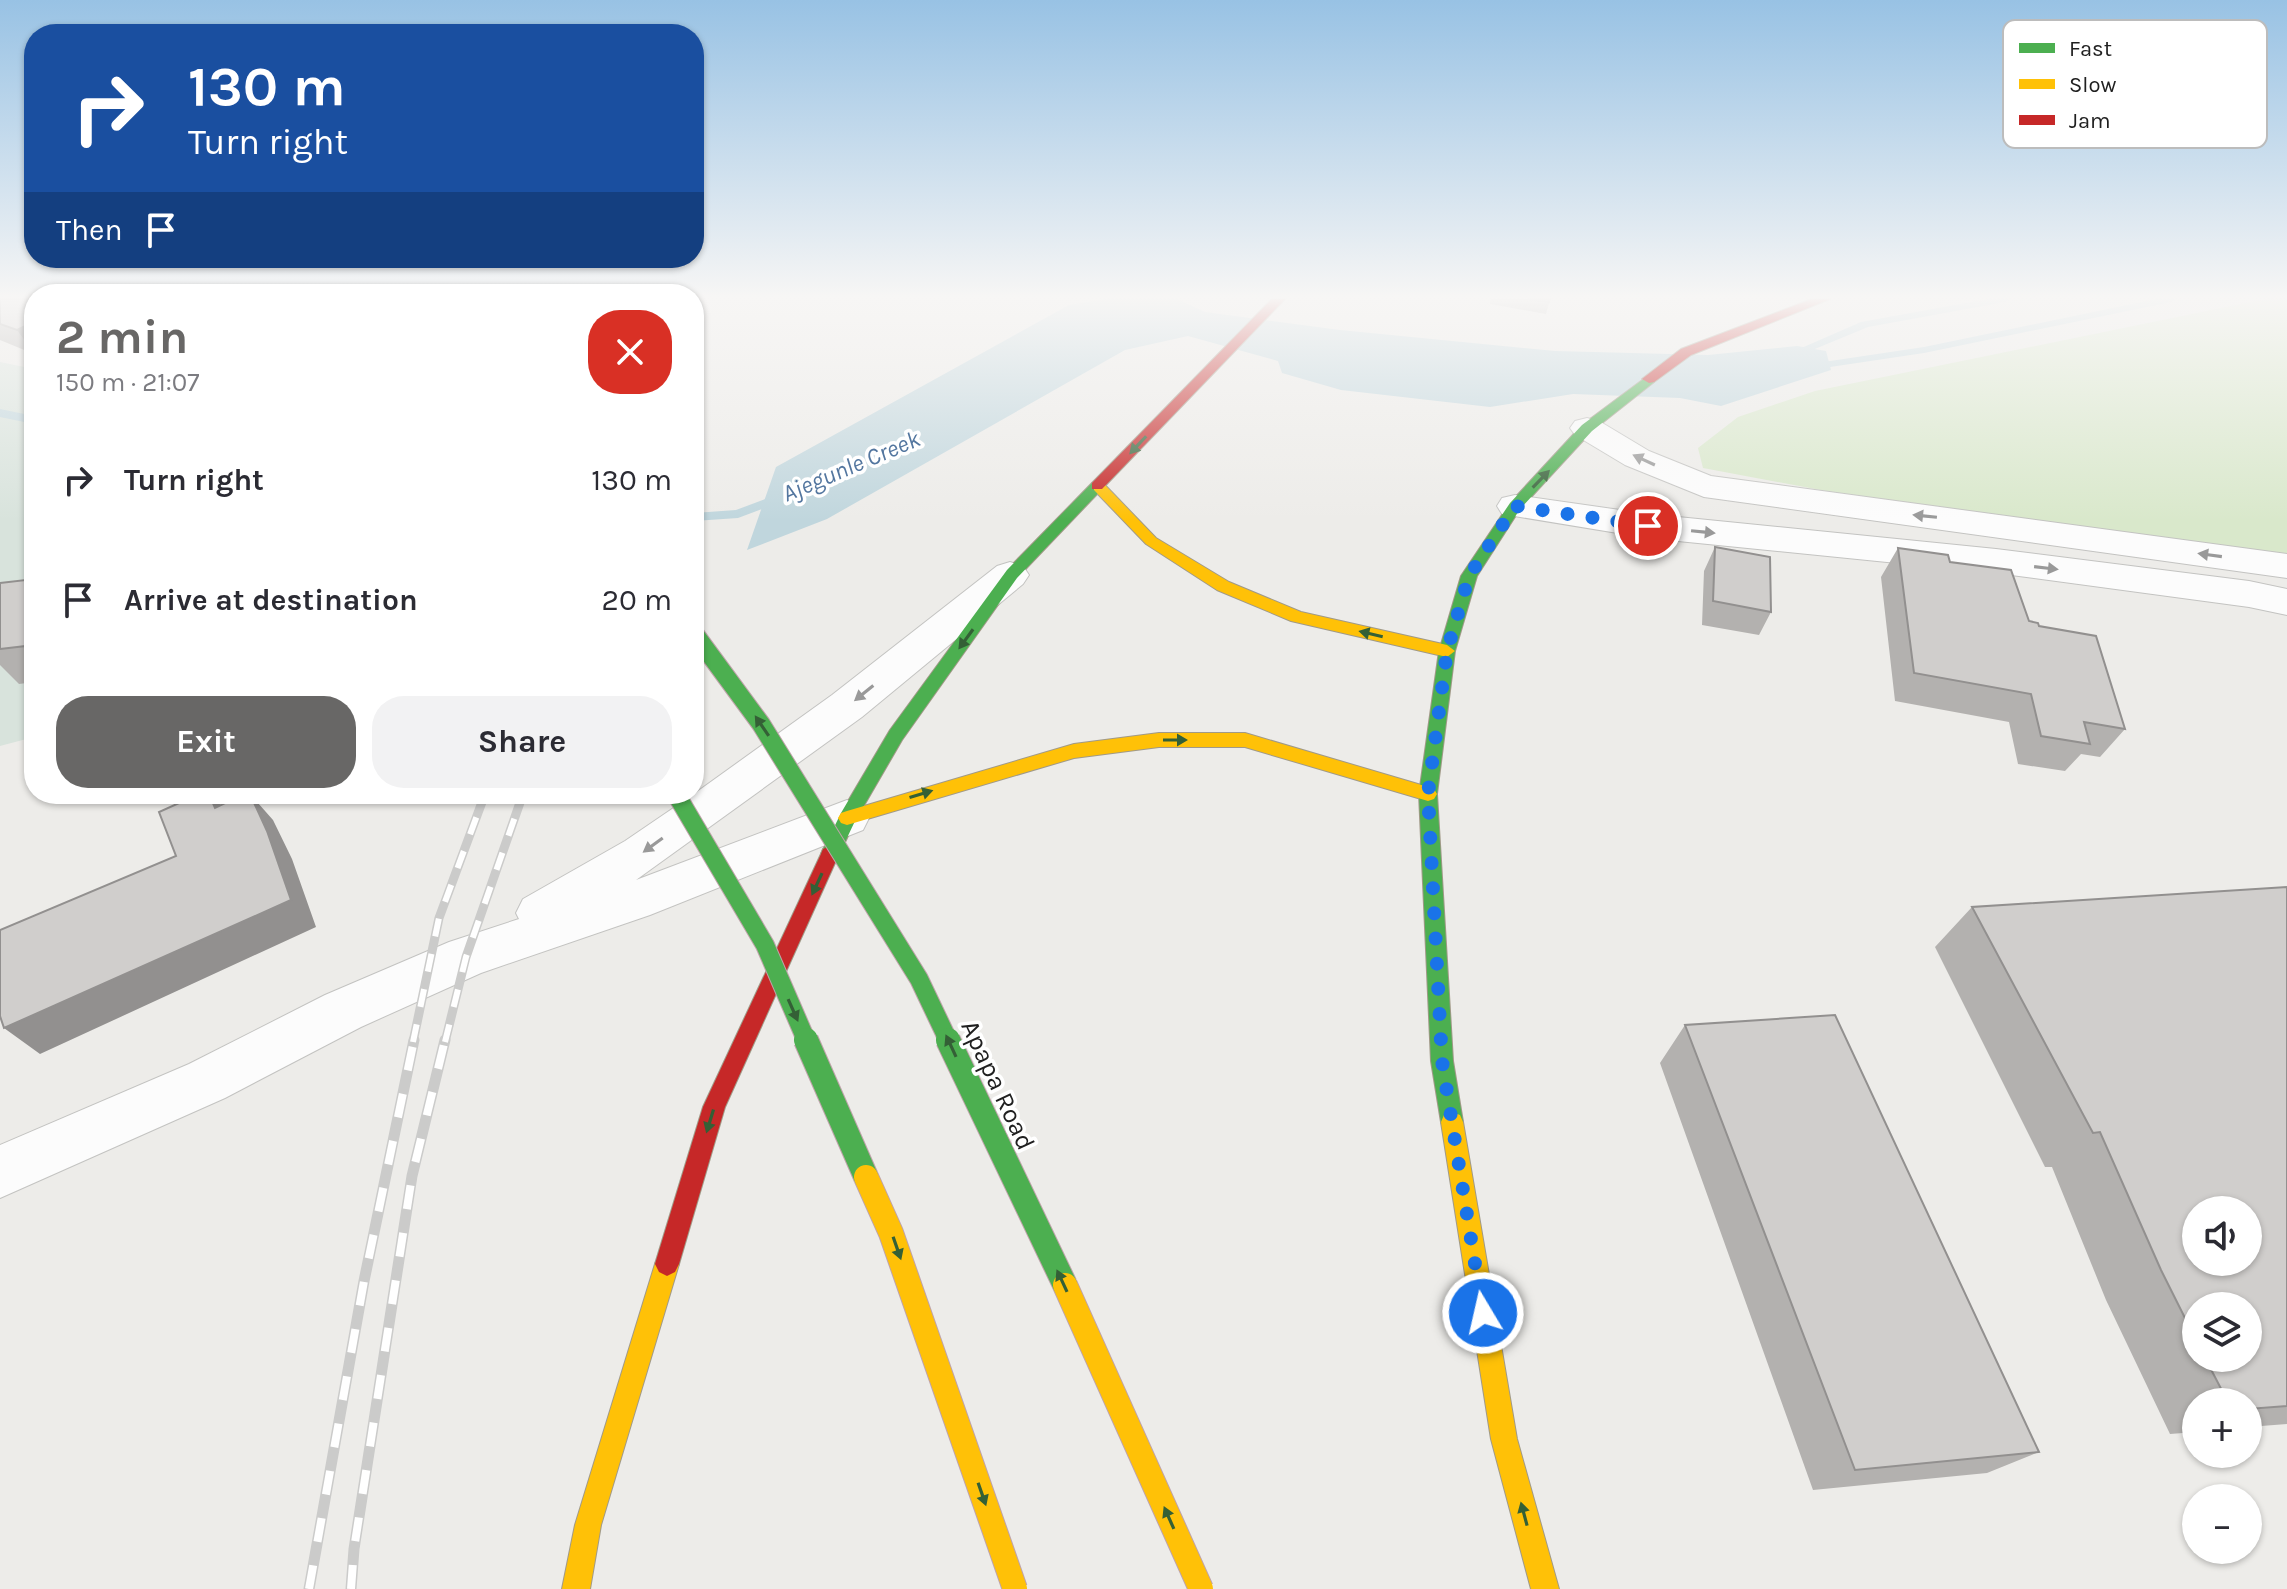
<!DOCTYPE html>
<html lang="en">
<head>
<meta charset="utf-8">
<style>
  :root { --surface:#fff; --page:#f2f2f3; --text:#2b2b33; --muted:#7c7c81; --accent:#686766 }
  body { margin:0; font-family:Karla,sans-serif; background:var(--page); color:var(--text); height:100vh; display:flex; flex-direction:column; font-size:30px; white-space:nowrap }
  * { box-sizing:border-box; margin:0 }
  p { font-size:26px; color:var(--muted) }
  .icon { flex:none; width:44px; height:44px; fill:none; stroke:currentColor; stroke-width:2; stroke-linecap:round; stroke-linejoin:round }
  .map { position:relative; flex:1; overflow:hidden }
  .drawer { position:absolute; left:24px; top:284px; width:680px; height:520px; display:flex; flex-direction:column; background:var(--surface); border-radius:32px; box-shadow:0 2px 6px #0004 }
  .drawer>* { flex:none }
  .hud { position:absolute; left:24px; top:24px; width:680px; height:244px; border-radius:32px; box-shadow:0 2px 6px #0004; background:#1a4fa0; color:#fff; overflow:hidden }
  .buttons { position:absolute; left:2182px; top:1196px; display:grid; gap:16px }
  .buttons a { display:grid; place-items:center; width:80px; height:80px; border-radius:50%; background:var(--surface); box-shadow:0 2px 6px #0004; font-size:40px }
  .pin { position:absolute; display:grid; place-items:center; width:68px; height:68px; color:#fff; margin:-34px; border:4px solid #fff; border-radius:50%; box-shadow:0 2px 8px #0007 }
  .me { position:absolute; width:88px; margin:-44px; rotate:351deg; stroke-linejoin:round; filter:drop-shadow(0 0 6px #0008) }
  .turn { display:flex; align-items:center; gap:28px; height:168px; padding:0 32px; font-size:36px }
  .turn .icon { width:104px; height:104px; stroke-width:2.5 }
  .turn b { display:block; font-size:56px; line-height:68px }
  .then { display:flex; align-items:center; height:76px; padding:0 32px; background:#0003; gap:16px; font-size:30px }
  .round { display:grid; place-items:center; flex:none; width:84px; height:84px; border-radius:32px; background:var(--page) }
  .headline { display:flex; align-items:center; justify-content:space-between; height:136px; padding:0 32px }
  h1 { font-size:48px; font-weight:700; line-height:60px; color:var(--accent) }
  .button { display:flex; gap:16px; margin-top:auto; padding:16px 32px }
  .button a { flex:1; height:92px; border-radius:32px; background:var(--accent); color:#fff; font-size:32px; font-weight:700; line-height:92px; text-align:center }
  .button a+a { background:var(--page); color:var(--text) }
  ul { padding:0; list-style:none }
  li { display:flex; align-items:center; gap:24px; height:120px; padding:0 32px }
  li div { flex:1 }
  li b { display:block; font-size:30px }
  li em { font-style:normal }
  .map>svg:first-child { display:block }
  .grass { fill:#d9e8cb }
  .wetland { fill:#d8e3dc }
  .water { fill:#c0d6dd }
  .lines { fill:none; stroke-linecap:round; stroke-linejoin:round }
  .stream { fill:#c0d6dd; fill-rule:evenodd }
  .street-casing { stroke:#c3c3c1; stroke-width:2 }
  .fast-casing { stroke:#a19a88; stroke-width:2 }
  .slow-casing { stroke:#a19a88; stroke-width:2 }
  .jam-casing { stroke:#a19a88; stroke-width:2 }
  .street { fill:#fcfcfc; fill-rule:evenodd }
  .fast { fill:#4caf50; fill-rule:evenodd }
  .slow { fill:#ffc107; fill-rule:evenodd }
  .jam { fill:#c62828; fill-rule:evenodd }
  .rail-far2-casing { stroke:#cbcbca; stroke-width:7 }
  .rail-far1-casing { stroke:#cbcbca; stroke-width:9 }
  .rail-casing { stroke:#cbcbca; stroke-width:11 }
  .rail-far2 { stroke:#fff; stroke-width:5; stroke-dasharray:14; stroke-linecap:butt }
  .rail-far1 { stroke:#fff; stroke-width:6; stroke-dasharray:18; stroke-linecap:butt }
  .rail { stroke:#fff; stroke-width:8; stroke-dasharray:24; stroke-linecap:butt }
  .fast-bridge-far1-casing { stroke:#bfa3aa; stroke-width:20; stroke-linecap:butt }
  .fast-bridge-casing { stroke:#bfa3aa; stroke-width:26; stroke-linecap:butt }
  .slow-bridge-casing { stroke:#bfa3aa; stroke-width:26; stroke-linecap:butt }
  .fast-bridge-far1 { stroke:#4caf50; stroke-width:18 }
  .fast-bridge { stroke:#4caf50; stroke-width:24 }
  .slow-bridge { stroke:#ffc107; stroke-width:24 }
  .wall { fill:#b3b1af; fill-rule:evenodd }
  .shaded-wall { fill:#92908f }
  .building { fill:#d0cecc; stroke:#92908f; stroke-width:2; fill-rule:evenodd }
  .oneway { fill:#346036 }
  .oneway2 { fill:#999 }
  .route { stroke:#1a73e8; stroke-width:14; stroke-dasharray:0 25.2 }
  .labels { text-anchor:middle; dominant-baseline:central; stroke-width:7; stroke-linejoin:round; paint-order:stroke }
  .far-water-label { font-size:24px; font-style:italic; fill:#53769f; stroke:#fff }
  .street-label { font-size:26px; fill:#202020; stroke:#fff }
  .key { fill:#fff; stroke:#bcbcbc; stroke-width:2 }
  .key-label { font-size:22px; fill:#202020 }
</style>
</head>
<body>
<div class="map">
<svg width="2287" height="1589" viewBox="0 0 2287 1589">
  <rect width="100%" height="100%" fill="#edece9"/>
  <!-- grass -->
  <path class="grass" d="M2265 299H2287V561L1906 506 1703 468 1698 448 1738 417 1815 391Z"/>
  <!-- wetland -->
  <path class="wetland" d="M0 362 34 369V737L0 746Z"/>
  <!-- water -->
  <path class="water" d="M1105 299H1177L1205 312 1340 330 1555 351 1708 355 1797 346 1826 351 1831 370 1721 406 1680 398 1573 394 1490 407 1341 390 1282 373 1278 361 1188 336 1125 350 827 519 747 550 776 467 1069 305Z"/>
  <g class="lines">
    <!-- stream -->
    <path class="stream" d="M1988 299H2010L2005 302 1868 327 1793 358 1783 356 1861 322Z
      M2156 299H2176L2171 302 1924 353 1810 370 1804 367 1810 364 1924 347Z
      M0 409 34 416V424L0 417Z
      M781 493 787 497 786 500 738 518 694 521V513L736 510Z"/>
    <defs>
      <path id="street" d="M1587 418 1599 421 1649 451 1711 476 2287 554V578L1704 497 1625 465 1575 435 1570 428 1575 421Z
        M1515 495 1648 514 1996 549 2249 581 2287 589V615L2249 607 1996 573 1648 538 1502 514 1497 506 1502 498Z
        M1010 562 1023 566 1029 575 1023 584 862 717 636 880 847 800 863 806 869 818 863 830 650 915 481 973 361 1027 225 1098 0 1198V1145L189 1064 325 995 449 942 519 919 516 913 523 899 625 841 694 794 832 695 997 566Z"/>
      <path id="fast" d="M1649 375 1656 379 1654 382 1592 431 1520 509 1477 576 1455 651 1437 794 1453 1061 1463 1122 1460 1129 1452 1132 1444 1129 1441 1122 1431 1061 1419 794 1439 651 1461 576 1510 503 1582 425Z
        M1097 482 1102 483V489L1017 578 902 740 855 821 837 859H823L821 854 841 813 890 730 1007 570 1092 483Z"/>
      <path id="slow" d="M1099 482 1104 484 1156 538 1229 582 1301 612 1447 645 1455 651 1447 657 1291 621 1217 590 1146 544 1094 490V484Z
        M1159 733H1245L1428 787 1434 789 1437 794 1434 799 1428 801 1245 747H1159L1074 758 847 825 841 823 838 818 841 813 847 811 1074 744Z
        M1452 1112 1460 1115 1463 1122 1517 1439 1559 1589H1531L1491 1439 1441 1122 1444 1115Z
        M667 1252 675 1256 679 1264 601 1525 590 1589H562L575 1525 655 1264 659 1256Z"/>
      <path id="jam" d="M1272 299H1285L1102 489H1092V483Z
        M1812 299H1830L1691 355 1654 382 1649 383 1642 379 1681 349Z
        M830 846 837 849 839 854 725 1107 679 1264 675 1272 667 1276 659 1272 655 1264 703 1107 821 854 823 849Z"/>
    </defs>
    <!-- street casing -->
    <use href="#street" class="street-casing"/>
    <!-- fast casing -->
    <use href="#fast" class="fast-casing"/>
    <!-- slow casing -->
    <use href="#slow" class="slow-casing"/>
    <!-- jam casing -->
    <use href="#jam" class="jam-casing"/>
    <!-- street -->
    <use href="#street" class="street"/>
    <!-- fast -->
    <use href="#fast" class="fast"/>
    <!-- slow -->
    <use href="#slow" class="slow"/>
    <!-- jam -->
    <use href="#jam" class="jam"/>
    <defs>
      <path id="rail-far2" d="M694 320 701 299"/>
      <path id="rail-far1" d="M413 1042 439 918 485 794
        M445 1042 466 957 523 794"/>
      <path id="rail" d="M309 1589 364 1281 414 1040
        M351 1589 354 1549 412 1176 445 1040"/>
    </defs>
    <!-- rail-far2 casing -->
    <use href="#rail-far2" class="rail-far2-casing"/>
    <!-- rail-far1 casing -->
    <use href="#rail-far1" class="rail-far1-casing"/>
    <!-- rail casing -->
    <use href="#rail" class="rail-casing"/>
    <!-- rail-far2 -->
    <use href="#rail-far2" class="rail-far2"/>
    <!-- rail-far1 -->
    <use href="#rail-far1" class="rail-far1"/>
    <!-- rail -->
    <use href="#rail" class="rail"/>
    <defs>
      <path id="fast-bridge-far1" d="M694 633 761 724 919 979 949 1042
        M676 794 765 945 807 1042"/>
      <path id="fast-bridge" d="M806 1040 866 1177
        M948 1040 1065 1285"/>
      <path id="slow-bridge" d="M866 1177 891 1233 1015 1589
        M1065 1285 1201 1589"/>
    </defs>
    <!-- fast-bridge-far1 casing -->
    <use href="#fast-bridge-far1" class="fast-bridge-far1-casing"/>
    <!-- fast-bridge casing -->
    <use href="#fast-bridge" class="fast-bridge-casing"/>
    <!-- slow-bridge casing -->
    <use href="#slow-bridge" class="slow-bridge-casing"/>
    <!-- fast-bridge-far1 -->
    <use href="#fast-bridge-far1" class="fast-bridge-far1"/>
    <!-- fast-bridge -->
    <use href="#fast-bridge" class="fast-bridge"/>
    <!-- slow-bridge -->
    <use href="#slow-bridge" class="slow-bridge"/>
  </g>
  <!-- wall -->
  <path class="wall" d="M0 299H34V354L0 340Z
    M1491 299H1550L1546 314 1490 304Z
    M1715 547 1771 612 1759 635 1702 625 1704 571Z
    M1898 548 1950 562 2029 621 2039 626 2125 729 2100 757 2081 754 2065 771 2018 764 2009 722 1895 701 1881 577Z
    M34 579V682L19 684 0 665V583Z
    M2287 887V1424L2248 1427V1402H2196V1432L2170 1434 2106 1300 2052 1167H2045L1935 947 1972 907ZM2196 1306 2248 1358H2196Z
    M1685 1025 2039 1452 1987 1473 1813 1490 1660 1063Z"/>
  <!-- shaded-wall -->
  <path class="shaded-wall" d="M34 322V353L17 330Z
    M209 794H211L233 819 215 808Z
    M250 794 273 820 292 859 316 927 40 1054 4 1028Z"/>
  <!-- building -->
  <path class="building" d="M0 299H34V322L17 330 0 324Z
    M1530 299H1550L1549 302Z
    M1715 547 1770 557 1771 612 1713 601Z
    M1898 548 1948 555 1950 562 2011 570 2029 621 2038 623 2039 626 2096 636 2125 729 2084 722 2090 744 2041 736 2031 694 1914 673Z
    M34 579V645L0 649V583Z
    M199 794H209L215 808 244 794H250L267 831 291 900 4 1028 0 1016V930L176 856 159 812Z
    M2287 887V1406L2248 1409V1402H2228L2205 1358H2248V1306H2196V1340L2161 1270 2100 1132 2093 1133 1972 907ZM2196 1210H2248V1262H2196Z
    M1835 1015 2039 1452 1855 1470 1685 1025Z"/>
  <!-- one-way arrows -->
  <defs><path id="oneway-solid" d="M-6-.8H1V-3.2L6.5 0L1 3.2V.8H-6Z" transform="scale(2)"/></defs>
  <g class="oneway">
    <use href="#oneway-solid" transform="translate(1138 445) rotate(133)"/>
    <use href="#oneway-solid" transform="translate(1541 479) rotate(-46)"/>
    <use href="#oneway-solid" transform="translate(1371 634) rotate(-167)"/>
    <use href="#oneway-solid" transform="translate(966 639) rotate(126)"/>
    <use href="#oneway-solid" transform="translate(762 726) rotate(-124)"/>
    <use href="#oneway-solid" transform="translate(1175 740)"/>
    <use href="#oneway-solid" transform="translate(921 794) rotate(-17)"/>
    <use href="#oneway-solid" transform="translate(817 884) rotate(115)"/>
    <use href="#oneway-solid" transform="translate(793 1010) rotate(66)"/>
    <use href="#oneway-solid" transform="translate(951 1046) rotate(-115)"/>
    <use href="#oneway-solid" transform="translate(710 1121) rotate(107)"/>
    <use href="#oneway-solid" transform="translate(897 1248) rotate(71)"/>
    <use href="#oneway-solid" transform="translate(1062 1281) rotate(-115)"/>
    <use href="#oneway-solid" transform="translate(982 1494) rotate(71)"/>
    <use href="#oneway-solid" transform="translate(1524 1514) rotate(-105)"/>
    <use href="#oneway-solid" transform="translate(1169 1518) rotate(-114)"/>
  </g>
  <g class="oneway2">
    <use href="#oneway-solid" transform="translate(1644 460) rotate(-155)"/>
    <use href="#oneway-solid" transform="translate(1925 516) rotate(-174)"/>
    <use href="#oneway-solid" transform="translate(1703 532) rotate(6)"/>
    <use href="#oneway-solid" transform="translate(2210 555) rotate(-172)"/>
    <use href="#oneway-solid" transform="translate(2046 568) rotate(7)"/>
    <use href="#oneway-solid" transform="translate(864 693) rotate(141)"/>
    <use href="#oneway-solid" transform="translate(653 845) rotate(144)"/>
  </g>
  <!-- sky -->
  <linearGradient id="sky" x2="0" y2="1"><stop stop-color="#98c2e4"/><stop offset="0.57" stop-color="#f7f6f5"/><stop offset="1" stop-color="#f7f6f5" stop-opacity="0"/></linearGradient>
  <rect width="2287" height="521" fill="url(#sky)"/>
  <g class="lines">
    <!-- route -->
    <path class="route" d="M1483 1313 1442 1061 1428 794 1447 651 1469 576 1515 506 1648 526"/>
  </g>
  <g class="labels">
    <!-- far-water labels -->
    <g class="far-water-label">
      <text transform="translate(851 466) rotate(-23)">Ajegunle Creek</text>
    </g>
    <!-- street labels -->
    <g class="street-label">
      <text transform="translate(998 1085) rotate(65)">Apapa Road</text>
    </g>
  </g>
  <!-- legend -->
  <rect x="2003" y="20" width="264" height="128" rx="12" class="key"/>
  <rect x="2019" y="43" width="36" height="10" fill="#4caf50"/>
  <rect x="2019" y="79" width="36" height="10" fill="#ffc107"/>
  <rect x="2019" y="115" width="36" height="10" fill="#c62828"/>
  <g class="key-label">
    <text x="2069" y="56">Fast</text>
    <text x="2069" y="92">Slow</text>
    <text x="2069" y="128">Jam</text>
  </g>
</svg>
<div class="buttons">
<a><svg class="icon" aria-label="sound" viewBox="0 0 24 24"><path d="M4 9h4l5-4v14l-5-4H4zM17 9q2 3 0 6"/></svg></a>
<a><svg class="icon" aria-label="layers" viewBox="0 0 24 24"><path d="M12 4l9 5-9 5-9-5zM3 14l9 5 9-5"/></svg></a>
<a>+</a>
<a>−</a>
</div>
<div class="pin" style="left:1648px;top:526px;background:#d93025"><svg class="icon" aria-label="arrive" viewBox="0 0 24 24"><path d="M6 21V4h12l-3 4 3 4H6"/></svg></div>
<svg class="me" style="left:1483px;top:1313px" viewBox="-20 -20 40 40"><circle r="17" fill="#1a73e8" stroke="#fff" stroke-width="3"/><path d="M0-11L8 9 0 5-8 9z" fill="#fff"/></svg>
<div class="hud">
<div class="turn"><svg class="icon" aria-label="right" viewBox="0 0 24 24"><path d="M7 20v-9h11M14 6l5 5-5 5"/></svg><div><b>130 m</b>Turn right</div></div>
<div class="then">Then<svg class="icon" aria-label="arrive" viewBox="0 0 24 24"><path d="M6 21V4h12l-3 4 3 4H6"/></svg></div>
</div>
<section class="drawer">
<div class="headline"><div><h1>2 min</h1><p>150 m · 21:07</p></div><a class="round" style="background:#d93025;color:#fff"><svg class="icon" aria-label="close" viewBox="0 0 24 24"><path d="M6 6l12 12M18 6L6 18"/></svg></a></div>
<ul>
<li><svg class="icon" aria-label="right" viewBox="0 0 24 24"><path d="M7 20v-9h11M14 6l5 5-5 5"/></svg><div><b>Turn right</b></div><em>130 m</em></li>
<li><svg class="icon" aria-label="arrive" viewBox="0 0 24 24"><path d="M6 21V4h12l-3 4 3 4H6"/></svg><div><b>Arrive at destination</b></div><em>20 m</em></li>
</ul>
<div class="button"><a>Exit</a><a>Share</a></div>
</section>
</div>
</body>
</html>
